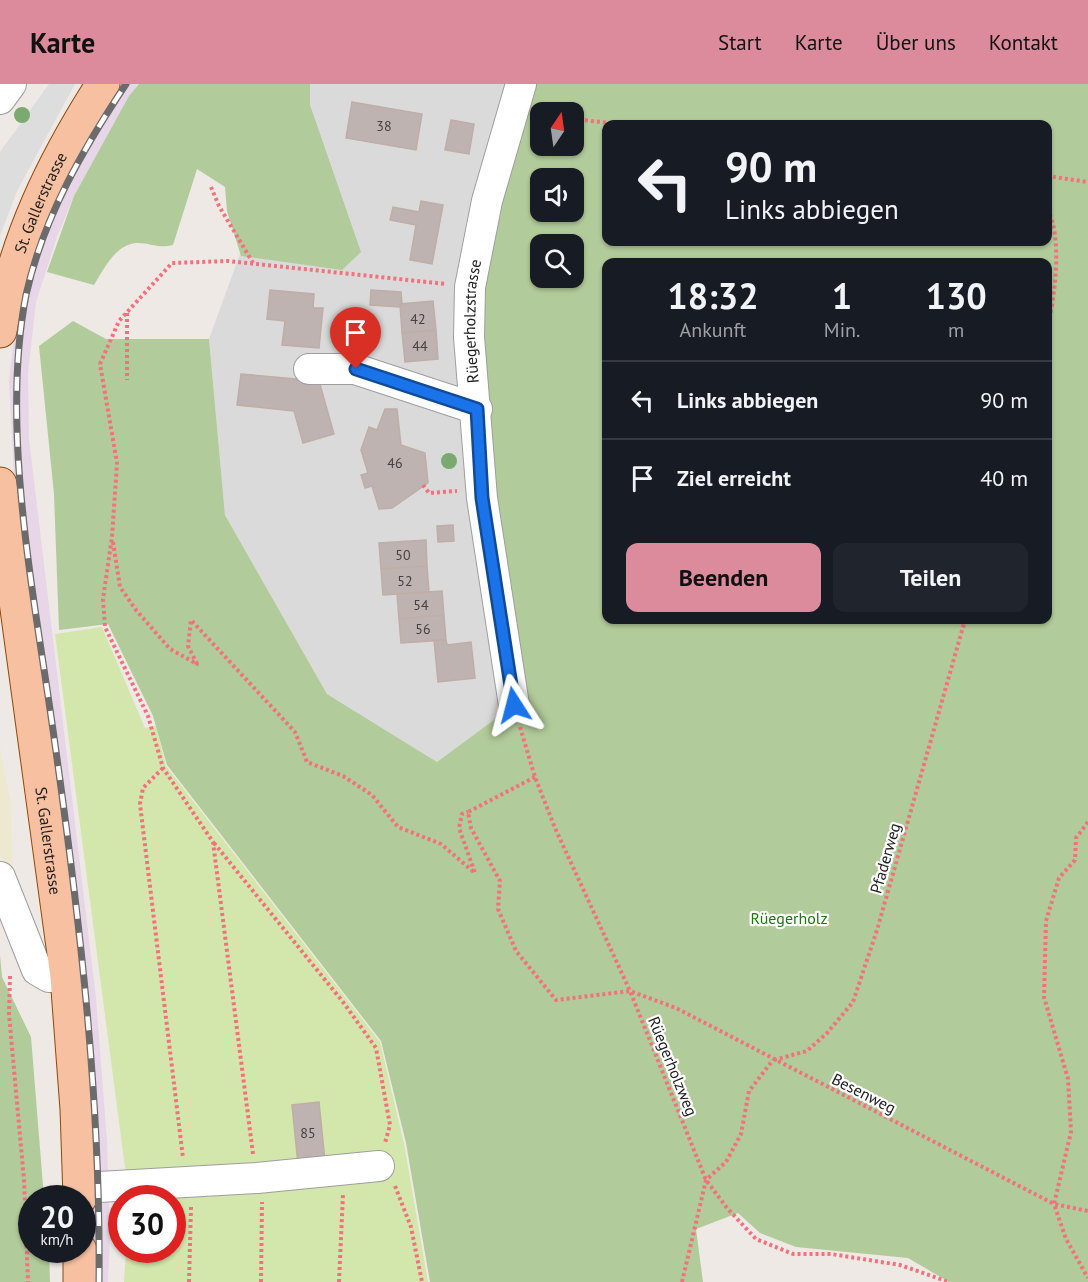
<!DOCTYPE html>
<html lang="de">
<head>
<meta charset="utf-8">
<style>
  :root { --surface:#171b24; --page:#20242c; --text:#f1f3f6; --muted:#9ea1a6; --line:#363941; --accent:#db8b9c }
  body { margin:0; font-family:"PT Sans",sans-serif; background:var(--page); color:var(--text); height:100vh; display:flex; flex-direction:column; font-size:22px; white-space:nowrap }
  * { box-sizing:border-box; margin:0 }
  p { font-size:20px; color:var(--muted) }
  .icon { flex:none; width:33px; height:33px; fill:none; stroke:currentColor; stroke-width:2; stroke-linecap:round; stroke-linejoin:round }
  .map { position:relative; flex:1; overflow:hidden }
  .drawer { position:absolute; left:602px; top:174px; width:450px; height:366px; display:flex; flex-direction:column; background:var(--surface); border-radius:12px; box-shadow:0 2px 4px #0004 }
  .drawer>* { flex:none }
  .guide { position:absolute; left:602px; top:36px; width:450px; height:126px; border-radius:12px; box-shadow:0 2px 4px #0004; background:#171b24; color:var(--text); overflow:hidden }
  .needle { width:39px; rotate:13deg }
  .buttons { position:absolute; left:530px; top:18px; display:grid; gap:12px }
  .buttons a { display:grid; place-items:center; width:54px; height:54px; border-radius:12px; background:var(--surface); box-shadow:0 2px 4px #0004; font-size:30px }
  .speed { position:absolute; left:18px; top:1101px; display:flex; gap:12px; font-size:30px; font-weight:700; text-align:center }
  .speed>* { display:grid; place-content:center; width:78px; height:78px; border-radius:50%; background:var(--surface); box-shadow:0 2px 4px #0004; line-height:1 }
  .speed small { font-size:15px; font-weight:400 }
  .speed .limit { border:9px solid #d22; background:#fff; color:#111 }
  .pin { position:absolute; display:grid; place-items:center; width:51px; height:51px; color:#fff; margin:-62px -26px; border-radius:50% 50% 50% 0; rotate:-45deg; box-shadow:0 0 6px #0007 }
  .pin .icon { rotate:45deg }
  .me { position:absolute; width:66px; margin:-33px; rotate:351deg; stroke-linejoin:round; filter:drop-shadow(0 0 4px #0008) }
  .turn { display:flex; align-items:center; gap:21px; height:126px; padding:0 24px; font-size:27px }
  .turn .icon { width:78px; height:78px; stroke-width:2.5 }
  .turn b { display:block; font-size:42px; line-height:51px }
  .eta { display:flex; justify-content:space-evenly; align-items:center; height:102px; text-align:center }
  .eta b { font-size:36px; font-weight:800; line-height:42px }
  .button { display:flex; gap:12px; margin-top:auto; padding:12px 24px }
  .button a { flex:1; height:69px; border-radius:12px; background:var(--accent); color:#111; font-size:24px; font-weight:800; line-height:69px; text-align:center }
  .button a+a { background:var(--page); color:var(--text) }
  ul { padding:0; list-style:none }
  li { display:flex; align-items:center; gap:18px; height:78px; padding:0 24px; border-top:2px solid var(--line) }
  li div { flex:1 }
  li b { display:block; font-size:22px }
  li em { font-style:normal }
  header { display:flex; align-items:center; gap:36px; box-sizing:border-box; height:84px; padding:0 30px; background:var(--accent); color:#111 }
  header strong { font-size:28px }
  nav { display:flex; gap:33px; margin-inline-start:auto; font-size:21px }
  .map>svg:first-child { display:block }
  .residential { fill:#dbdadb }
  .industrial { fill:#e7d6e7 }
  .farmland { fill:#ece9d0 }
  .grass { fill:#d3e6ac }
  .forest { fill:#b2cb9a; fill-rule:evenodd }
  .parking { fill:#ddd }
  .building { fill:#beb3b0; stroke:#bfada7; stroke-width:1.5 }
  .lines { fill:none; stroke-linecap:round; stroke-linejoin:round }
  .minor-casing { stroke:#9e9e9e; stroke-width:32 }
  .major-casing { stroke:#8f4808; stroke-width:35 }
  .path { stroke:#f2717c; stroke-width:4; stroke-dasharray:3 3; stroke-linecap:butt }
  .minor { stroke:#fff; stroke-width:30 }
  .major { stroke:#f7c0a0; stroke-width:33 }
  .rail-casing { stroke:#6b6b6b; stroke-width:7 }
  .rail { stroke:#fff; stroke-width:4.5; stroke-dasharray:14; stroke-linecap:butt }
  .tree { fill:#7aaa70 }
  .route-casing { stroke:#114b97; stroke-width:15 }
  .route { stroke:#1a73e8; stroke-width:10 }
  .labels { text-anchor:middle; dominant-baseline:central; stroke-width:4.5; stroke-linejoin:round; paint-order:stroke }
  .number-label { font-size:14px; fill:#454242 }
  .street-label { font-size:16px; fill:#1d1d1d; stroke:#fff }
  .park-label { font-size:16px; fill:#1c7611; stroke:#fff }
</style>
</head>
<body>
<header>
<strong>Karte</strong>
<nav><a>Start</a><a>Karte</a><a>Über uns</a><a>Kontakt</a></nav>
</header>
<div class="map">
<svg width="1088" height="1198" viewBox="0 0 1088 1198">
  <rect width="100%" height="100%" fill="#eee9e4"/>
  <!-- residential -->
  <path class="residential" d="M302 0H521L514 621 437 678 327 610 225 431 209 255Z"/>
  <!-- industrial -->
  <path class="industrial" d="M119 0H138L74 112 57 153 36 218 28 289 29 355 96 914 107 1057 110 1156 108 1198H91L93 1121 15 408 9 296 19 209 44 137Z"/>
  <!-- farmland -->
  <path class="farmland" d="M0 662 11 720 12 794 0 770Z"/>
  <!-- grass -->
  <path class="grass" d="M102 543 145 644 156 642 166 682 380 958 404 1060 428 1198H124L126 1166H172V1114H129L55 550Z"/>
  <!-- forest -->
  <path class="forest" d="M139 0H310V21L361 168 342 186 241 172 227 127 225 103 197 85 173 161C157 165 149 158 136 159 115 161 104 185 94 201L47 188 74 112 129 12Z
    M521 0H1088V1198H949L908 1174 796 1163 760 1149 738 1129 696 1145 703 1198H430L406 1059 381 957 167 681 153 632 108 540 59 546 54 410 39 262 73 237 106 255H209L225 431 327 610 437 678 514 621 469 253ZM540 28H573V62H540ZM606 40H1047V158H606ZM540 94H573V128H540ZM540 160H573V194H540ZM606 178H1047V536H606Z
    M0 871 2 893 31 953 44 1114H32V1166H49L50 1198H0Z"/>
  <!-- parking -->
  <path class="parking" d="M49 0H75L17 107 0 152V68Z"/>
  <!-- building -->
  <path class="building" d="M352 18 422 30 416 66 346 54Z
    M451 36 474 40 469 70 445 66Z
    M421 117 443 121 432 180 410 176 416 141 390 136 393 123 419 128Z
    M270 206 314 210 313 224H323L319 264 282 261 285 237 267 235Z
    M371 206 401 208 402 220 400 223 370 221Z
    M433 217 436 246 402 249 400 220Z
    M436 246 438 275 405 278 402 249Z
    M241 290 319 297 334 350 303 359 294 327 237 321Z
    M385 325H397L401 361 425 369 428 399 392 424 379 425 372 402 365 404 361 391 368 389 361 366 369 343 377 346Z
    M453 441 454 457 438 458 437 442Z
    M426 456 427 482 381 485 379 459Z
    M427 482 429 508 383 511 381 485Z
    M442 507 444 531 399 535 397 510Z
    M444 531 446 556 401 559 399 535Z
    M434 556H446L447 561 471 558 475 594 438 598Z
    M319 1018 325 1077 298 1080 292 1021Z"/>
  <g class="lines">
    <defs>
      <g id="minor">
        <path d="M0 15 11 0"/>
        <path d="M309 285H355L477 325"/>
        <path id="s1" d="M514 621 482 414 469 253 470 203 487 117 521 0"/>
        <path d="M0 793 37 886 49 893 67 892"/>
        <path d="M80 1102 99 1103 257 1094 379 1082"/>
      </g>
      <g id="major">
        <path id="s2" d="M0 247C14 157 54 76 103 0"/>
        <path id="s3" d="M0 400 67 892 77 1025 80 1114"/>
        <path d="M80 1198V1166"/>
      </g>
    </defs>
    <!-- minor casing -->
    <use href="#minor" class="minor-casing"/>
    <!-- major casing -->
    <use href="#major" class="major-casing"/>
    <!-- path -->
    <path class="path" d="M573 35 620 40
      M1047 92 1088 98
      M211 103 219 122 253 179
      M1047 125C1063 150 1055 216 1047 245
      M127 229V296
      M423 401 429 409 457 407
      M113 458 120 503 136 526 170 565 197 580 188 562 191 536 295 648 307 678 343 692 372 711 398 743 441 760 475 789 459 744 462 730 468 728
      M520 643 535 693 555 744 630 907 706 1096 727 1124 756 1155 793 1170H831L900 1181 949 1198
      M163 684 143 704 140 720 183 1074
      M535 693 468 728 471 744 500 797 498 825 516 867 556 916 630 907 676 924 1054 1120 1088 1127
      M1088 738 1076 754 1075 776 1059 794 1046 837 1044 913 1068 995 1071 1048 1054 1120 1066 1155 1088 1194
      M214 759 343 918 376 964 390 1041 385 1059
      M10 892 9 930 24 1096 28 1198
      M774 976 807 967 828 948 853 918 877 846 965 536
      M253 1070 213 758 163 684 148 632 105 543 103 515 112 453 117 379 100 280 119 237 172 179 228 177 446 200
      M395 1102 411 1143 422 1198
      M189 1198 191 1123
      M261 1198 262 1118
      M339 1198 343 1110
      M682 1198 706 1096 726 1078 741 1050 749 1007 773 976"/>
    <!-- minor -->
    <use href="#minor" class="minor"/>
    <!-- major -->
    <use href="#major" class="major"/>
    <defs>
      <path id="rail" d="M99 1198C101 1013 79 829 53 646 34 510 0 345 26 211 43 134 83 65 126 0"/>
    </defs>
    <!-- rail casing -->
    <use href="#rail" class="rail-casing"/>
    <!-- rail -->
    <use href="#rail" class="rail"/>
  </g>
  <!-- trees -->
  <g class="tree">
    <circle cx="22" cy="31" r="8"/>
    <circle cx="449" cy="377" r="8"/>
  </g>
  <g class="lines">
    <defs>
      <path id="route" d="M356 285 477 325 482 414 514 621"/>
    </defs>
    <!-- route casing -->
    <use href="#route" class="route-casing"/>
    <!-- route -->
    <use href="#route" class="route"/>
  </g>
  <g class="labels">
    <!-- number labels -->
    <g class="number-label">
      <text x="384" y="42">38</text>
      <text x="418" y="235">42</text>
      <text x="420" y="262">44</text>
      <text x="395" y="379">46</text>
      <text x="403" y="471">50</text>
      <text x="405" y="497">52</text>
      <text x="421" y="521">54</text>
      <text x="423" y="545">56</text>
      <text x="308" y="1049">85</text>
    </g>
    <!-- street labels -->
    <g class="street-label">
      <text stroke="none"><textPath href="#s2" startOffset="135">St. Gallerstrasse</textPath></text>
      <text stroke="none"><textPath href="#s1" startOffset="387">Rüegerholzstrasse</textPath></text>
      <text stroke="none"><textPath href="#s3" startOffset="360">St. Gallerstrasse</textPath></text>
      <text transform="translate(885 774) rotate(-74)">Pfaderweg</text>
      <text transform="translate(673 982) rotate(68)">Rüegerholzweg</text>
      <text transform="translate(864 1009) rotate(27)">Besenweg</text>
    </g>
    <!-- park labels -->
    <g class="park-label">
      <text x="789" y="834">Rüegerholz</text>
    </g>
  </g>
</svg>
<div class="buttons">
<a><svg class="needle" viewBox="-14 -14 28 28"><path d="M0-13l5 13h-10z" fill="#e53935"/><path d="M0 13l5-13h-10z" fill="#9ea1a6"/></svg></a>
<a><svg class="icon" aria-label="sound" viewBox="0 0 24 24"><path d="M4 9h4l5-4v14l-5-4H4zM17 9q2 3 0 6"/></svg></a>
<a><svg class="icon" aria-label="search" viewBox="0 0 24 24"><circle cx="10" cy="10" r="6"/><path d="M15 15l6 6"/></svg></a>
</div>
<div class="speed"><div>20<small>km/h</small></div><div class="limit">30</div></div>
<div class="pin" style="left:356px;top:285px;background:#d93025"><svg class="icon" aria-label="arrive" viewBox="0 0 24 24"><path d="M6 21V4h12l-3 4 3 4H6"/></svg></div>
<svg class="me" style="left:514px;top:621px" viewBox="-20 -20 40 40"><path d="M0-17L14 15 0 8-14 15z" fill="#1a73e8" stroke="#fff" stroke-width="4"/></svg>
<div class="guide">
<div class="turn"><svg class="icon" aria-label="left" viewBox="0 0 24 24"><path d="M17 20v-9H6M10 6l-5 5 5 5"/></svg><div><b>90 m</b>Links abbiegen</div></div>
</div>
<section class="drawer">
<div class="eta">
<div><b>18:32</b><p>Ankunft</p></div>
<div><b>1</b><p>Min.</p></div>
<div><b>130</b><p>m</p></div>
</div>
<ul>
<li><svg class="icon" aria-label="left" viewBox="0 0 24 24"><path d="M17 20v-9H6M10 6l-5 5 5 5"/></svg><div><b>Links abbiegen</b></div><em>90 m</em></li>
<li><svg class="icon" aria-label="arrive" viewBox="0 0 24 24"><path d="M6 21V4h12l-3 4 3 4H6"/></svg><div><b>Ziel erreicht</b></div><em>40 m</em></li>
</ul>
<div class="button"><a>Beenden</a><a>Teilen</a></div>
</section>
</div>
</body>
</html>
